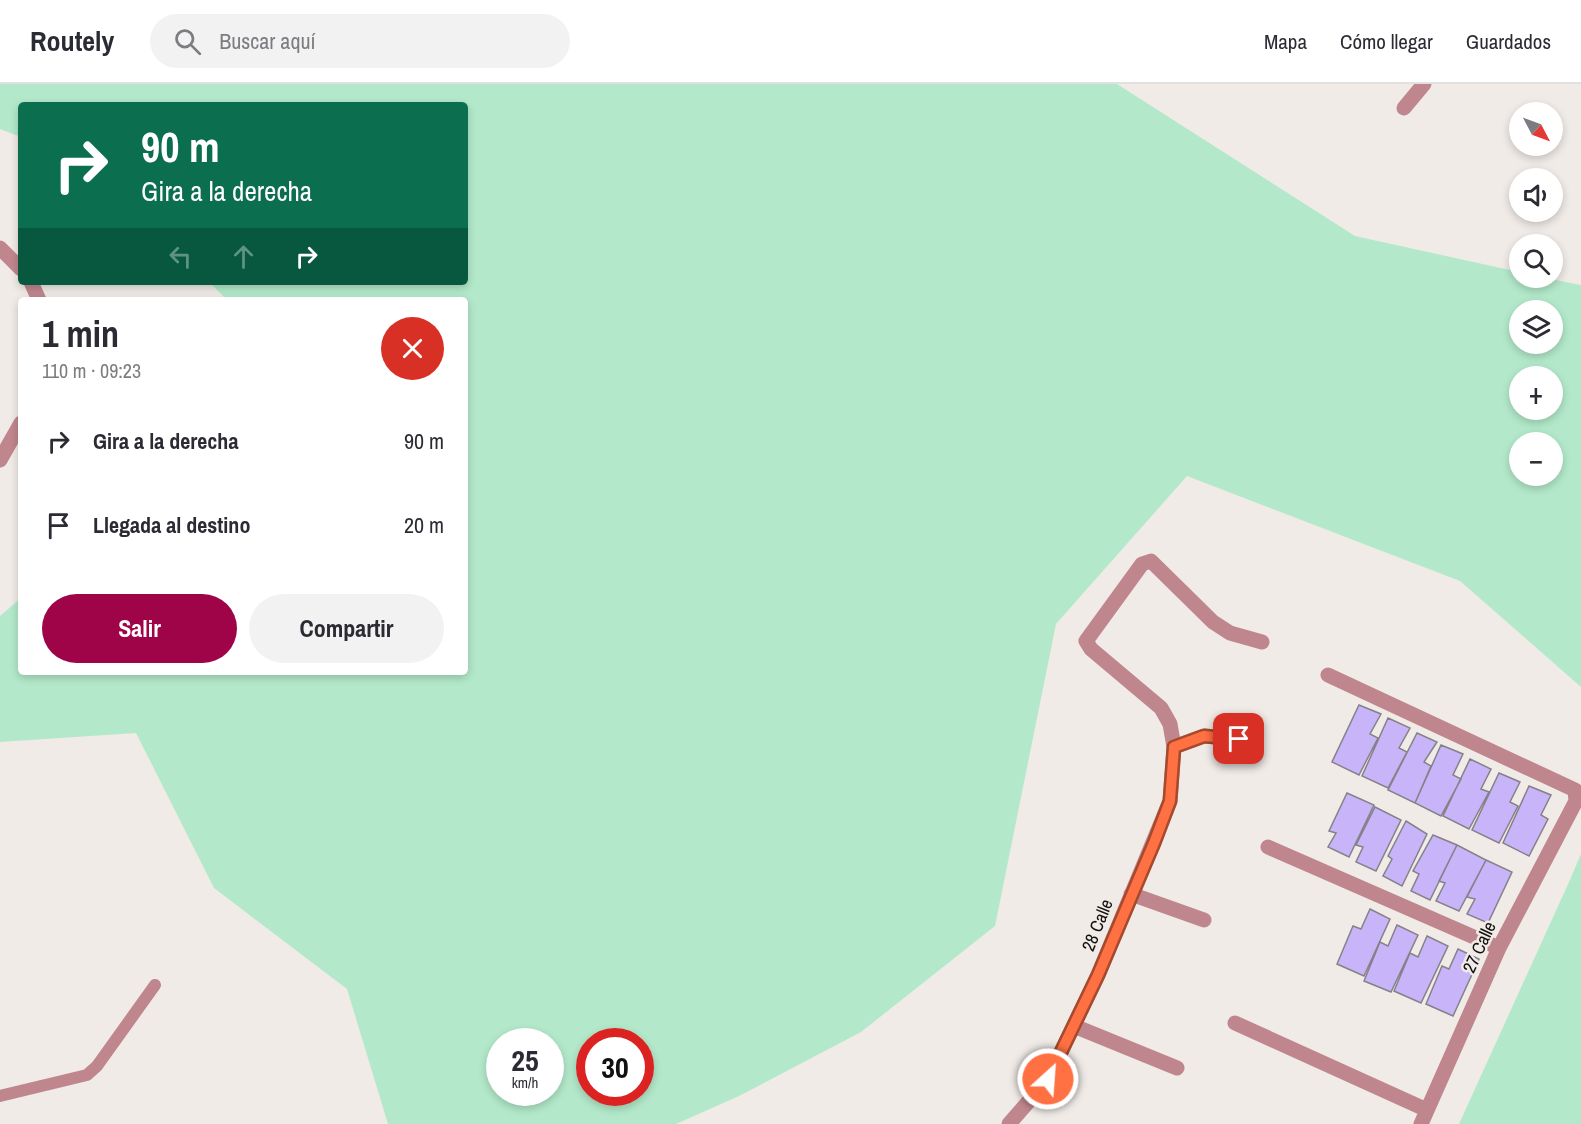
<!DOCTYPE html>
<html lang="es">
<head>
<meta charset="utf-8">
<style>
  :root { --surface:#fff; --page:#f2f2f3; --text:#2b2b33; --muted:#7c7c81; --line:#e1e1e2; --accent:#9f0348 }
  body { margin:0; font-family:"Archivo Narrow",sans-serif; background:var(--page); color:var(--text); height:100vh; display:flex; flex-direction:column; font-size:22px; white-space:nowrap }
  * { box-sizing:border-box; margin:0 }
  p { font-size:20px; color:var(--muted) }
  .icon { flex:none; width:33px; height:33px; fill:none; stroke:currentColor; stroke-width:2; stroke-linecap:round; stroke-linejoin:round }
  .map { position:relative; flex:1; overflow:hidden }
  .details { position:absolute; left:18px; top:213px; width:450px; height:378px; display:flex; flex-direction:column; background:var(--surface); border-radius:6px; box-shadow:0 3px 9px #0003 }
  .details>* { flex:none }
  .top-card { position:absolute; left:18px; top:18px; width:450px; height:183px; border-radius:6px; box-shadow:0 3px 9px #0003; background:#0b6e4f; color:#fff; overflow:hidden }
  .needle { width:39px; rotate:131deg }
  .buttons { position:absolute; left:1509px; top:18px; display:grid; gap:12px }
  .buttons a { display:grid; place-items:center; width:54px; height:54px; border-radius:50%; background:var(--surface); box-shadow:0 3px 9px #0003; font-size:30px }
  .speed { position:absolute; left:486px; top:944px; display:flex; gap:12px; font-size:30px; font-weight:700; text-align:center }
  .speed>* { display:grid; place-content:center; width:78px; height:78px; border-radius:50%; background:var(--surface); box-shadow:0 3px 9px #0003; line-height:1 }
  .speed small { font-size:15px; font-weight:400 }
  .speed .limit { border:9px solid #d22; background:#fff; color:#111 }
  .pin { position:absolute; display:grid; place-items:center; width:51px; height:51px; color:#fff; margin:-26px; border-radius:12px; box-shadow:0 3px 9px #0006 }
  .me { position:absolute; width:66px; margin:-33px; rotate:26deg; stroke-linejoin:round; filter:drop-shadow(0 0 4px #0008) }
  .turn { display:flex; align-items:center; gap:21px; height:126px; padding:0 24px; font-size:27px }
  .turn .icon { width:78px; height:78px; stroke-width:2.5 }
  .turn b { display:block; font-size:42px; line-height:51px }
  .lanes { display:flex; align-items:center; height:57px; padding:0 24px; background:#0003; justify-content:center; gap:30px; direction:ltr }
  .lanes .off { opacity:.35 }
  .round { display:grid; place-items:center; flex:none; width:63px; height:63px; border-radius:32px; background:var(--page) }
  .summary { display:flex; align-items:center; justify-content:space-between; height:102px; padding:0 24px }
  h1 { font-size:36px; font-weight:700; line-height:45px }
  .action { display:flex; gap:12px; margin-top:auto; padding:12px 24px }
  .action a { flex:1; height:69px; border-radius:36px; background:var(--accent); color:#fff; font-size:24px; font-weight:700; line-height:69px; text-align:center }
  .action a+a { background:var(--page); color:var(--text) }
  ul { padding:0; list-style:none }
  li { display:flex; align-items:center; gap:18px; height:84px; padding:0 24px }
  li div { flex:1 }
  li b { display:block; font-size:22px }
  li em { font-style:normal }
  header { display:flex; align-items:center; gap:36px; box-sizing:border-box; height:84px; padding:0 30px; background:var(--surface); border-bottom:2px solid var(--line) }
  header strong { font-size:28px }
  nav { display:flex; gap:33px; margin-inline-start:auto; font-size:21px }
  .search { width:420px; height:54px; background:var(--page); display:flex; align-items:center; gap:15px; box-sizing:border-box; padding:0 21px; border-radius:33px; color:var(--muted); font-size:22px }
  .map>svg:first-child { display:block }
  .green { fill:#b3e9ca; fill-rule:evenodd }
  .building { fill:#c8b4f9; stroke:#848288; stroke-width:1.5 }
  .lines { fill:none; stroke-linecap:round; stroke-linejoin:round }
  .service { stroke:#c0868e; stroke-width:12 }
  .minor { stroke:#c0868e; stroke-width:15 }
  .route-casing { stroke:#a6492c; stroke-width:15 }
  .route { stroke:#ff7043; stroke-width:10 }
  .labels { text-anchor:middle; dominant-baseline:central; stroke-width:5; stroke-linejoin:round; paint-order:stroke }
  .street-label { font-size:18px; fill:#131110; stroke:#f0ebe7 }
</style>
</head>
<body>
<header>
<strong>Routely</strong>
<div class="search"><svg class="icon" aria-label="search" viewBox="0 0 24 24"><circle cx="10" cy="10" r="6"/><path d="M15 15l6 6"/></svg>Buscar aquí</div>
<nav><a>Mapa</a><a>Cómo llegar</a><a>Guardados</a></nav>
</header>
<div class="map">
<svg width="1581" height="1040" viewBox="0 0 1581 1040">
  <rect width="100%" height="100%" fill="#f0ebe7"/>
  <!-- green -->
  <path class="green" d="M0 0H1117L1355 152 1519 188 1520 194H1545L1581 201V603L1460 497 1187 392 1056 540 995 842 861 948 739 1012 676 1040H388L347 905 214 804 136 649 0 658V532L21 514V588H465V216H227L209 198H465V21H21V53L0 45ZM1520 226H1552V260H1520ZM1520 292H1552V326H1520ZM1520 358H1552V392H1520ZM500 957H550V1008H500ZM590 957H640V1008H590Z
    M1581 770V1040H1459L1569 798Z"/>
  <!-- building -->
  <path class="building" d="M1359 621 1381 630 1370 650 1378 654 1359 691 1332 678Z
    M1388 634 1410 644 1399 664 1407 668 1388 704 1362 692Z
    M1417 649 1437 658 1424 678 1431 682 1415 719 1388 706Z
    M1441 661 1463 670 1453 691 1461 695 1441 732 1415 719Z
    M1470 675 1491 685 1481 705 1489 708 1469 745 1443 732Z
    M1499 689 1520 698 1510 718 1518 722 1499 759 1472 746Z
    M1529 702 1551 711 1541 731 1548 735 1529 772 1503 759Z
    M1347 709 1374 721 1349 773 1328 763 1336 749 1329 747Z
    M1375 723 1401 736 1376 787 1356 778 1363 763 1356 761Z
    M1406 737 1427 750 1402 802 1383 792 1392 775 1388 772Z
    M1433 751 1457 761 1430 816 1411 807 1419 790 1413 787Z
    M1457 761 1486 776 1459 827 1436 817 1445 799 1439 797Z
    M1486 776 1512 788 1488 839 1467 830 1475 815 1467 813Z
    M1370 825 1390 835 1364 892 1337 880 1353 842 1361 845Z
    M1397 841 1418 851 1391 908 1364 897 1380 858 1388 862Z
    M1427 852 1448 862 1421 919 1394 907 1410 869 1418 873Z
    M1458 865 1479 875 1453 932 1426 920 1442 882 1449 885Z"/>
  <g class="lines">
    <!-- service -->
    <path class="service" d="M0 1012 87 991 97 982 155 901"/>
    <!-- minor -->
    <path class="minor" d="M1404 24 1424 0
      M0 164 21 185
      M31 198 39 216
      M0 376 21 339
      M1328 591 1575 706 1576 717 1499 864 1421 1040
      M1174 663 1204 652 1255 656
      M1268 763 1499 864
      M1131 810 1204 836
      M1235 939 1427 1026
      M1074 942 1177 984
      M1009 1040 1048 995 1098 891 1170 717 1174 663 1170 640 1161 624 1091 565 1086 557 1142 480 1151 477 1213 538 1230 549 1262 558"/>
  </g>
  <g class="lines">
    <defs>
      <path id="route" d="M1048 995 1098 891 1154 759 1170 717 1174 663 1204 652 1239 655"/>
    </defs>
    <!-- route casing -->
    <use href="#route" class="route-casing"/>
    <!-- route -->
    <use href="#route" class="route"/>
  </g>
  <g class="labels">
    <!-- street labels -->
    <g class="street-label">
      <text transform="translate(1097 841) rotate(-68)">28 Calle</text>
      <text transform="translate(1479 863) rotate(-65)">27 Calle</text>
    </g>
  </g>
</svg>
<div class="buttons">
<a><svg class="needle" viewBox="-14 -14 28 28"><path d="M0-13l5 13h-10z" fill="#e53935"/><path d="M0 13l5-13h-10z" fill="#7c7c81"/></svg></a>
<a><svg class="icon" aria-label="sound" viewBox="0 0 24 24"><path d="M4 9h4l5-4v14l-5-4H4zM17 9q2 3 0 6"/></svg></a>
<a><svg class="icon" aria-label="search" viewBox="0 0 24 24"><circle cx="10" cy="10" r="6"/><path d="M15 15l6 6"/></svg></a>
<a><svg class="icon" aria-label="layers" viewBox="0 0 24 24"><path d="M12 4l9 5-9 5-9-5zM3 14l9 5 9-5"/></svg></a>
<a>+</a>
<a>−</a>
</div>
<div class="speed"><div>25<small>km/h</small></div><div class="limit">30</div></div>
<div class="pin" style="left:1239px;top:655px;background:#d93025"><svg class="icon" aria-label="arrive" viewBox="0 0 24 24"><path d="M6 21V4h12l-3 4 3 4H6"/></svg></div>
<svg class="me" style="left:1048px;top:995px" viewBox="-20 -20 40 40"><circle r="17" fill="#ff7043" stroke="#fff" stroke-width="3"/><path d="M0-11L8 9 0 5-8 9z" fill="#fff"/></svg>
<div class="top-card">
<div class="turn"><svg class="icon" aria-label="right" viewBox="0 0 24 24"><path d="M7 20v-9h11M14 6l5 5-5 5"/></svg><div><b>90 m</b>Gira a la derecha</div></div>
<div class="lanes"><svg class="icon off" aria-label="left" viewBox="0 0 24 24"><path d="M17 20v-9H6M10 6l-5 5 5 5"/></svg><svg class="icon off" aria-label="ahead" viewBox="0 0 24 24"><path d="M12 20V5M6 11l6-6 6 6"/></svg><svg class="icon" aria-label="right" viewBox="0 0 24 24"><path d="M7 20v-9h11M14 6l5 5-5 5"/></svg></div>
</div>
<section class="details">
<div class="summary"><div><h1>1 min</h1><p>110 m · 09:23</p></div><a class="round" style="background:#d93025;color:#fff"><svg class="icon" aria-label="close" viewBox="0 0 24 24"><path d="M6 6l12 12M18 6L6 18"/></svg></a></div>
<ul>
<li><svg class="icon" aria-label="right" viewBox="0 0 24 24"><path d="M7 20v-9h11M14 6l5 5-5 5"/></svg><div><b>Gira a la derecha</b></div><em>90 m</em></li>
<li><svg class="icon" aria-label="arrive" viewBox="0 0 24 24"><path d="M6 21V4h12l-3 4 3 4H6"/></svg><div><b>Llegada al destino</b></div><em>20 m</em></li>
</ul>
<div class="action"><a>Salir</a><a>Compartir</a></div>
</section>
</div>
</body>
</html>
